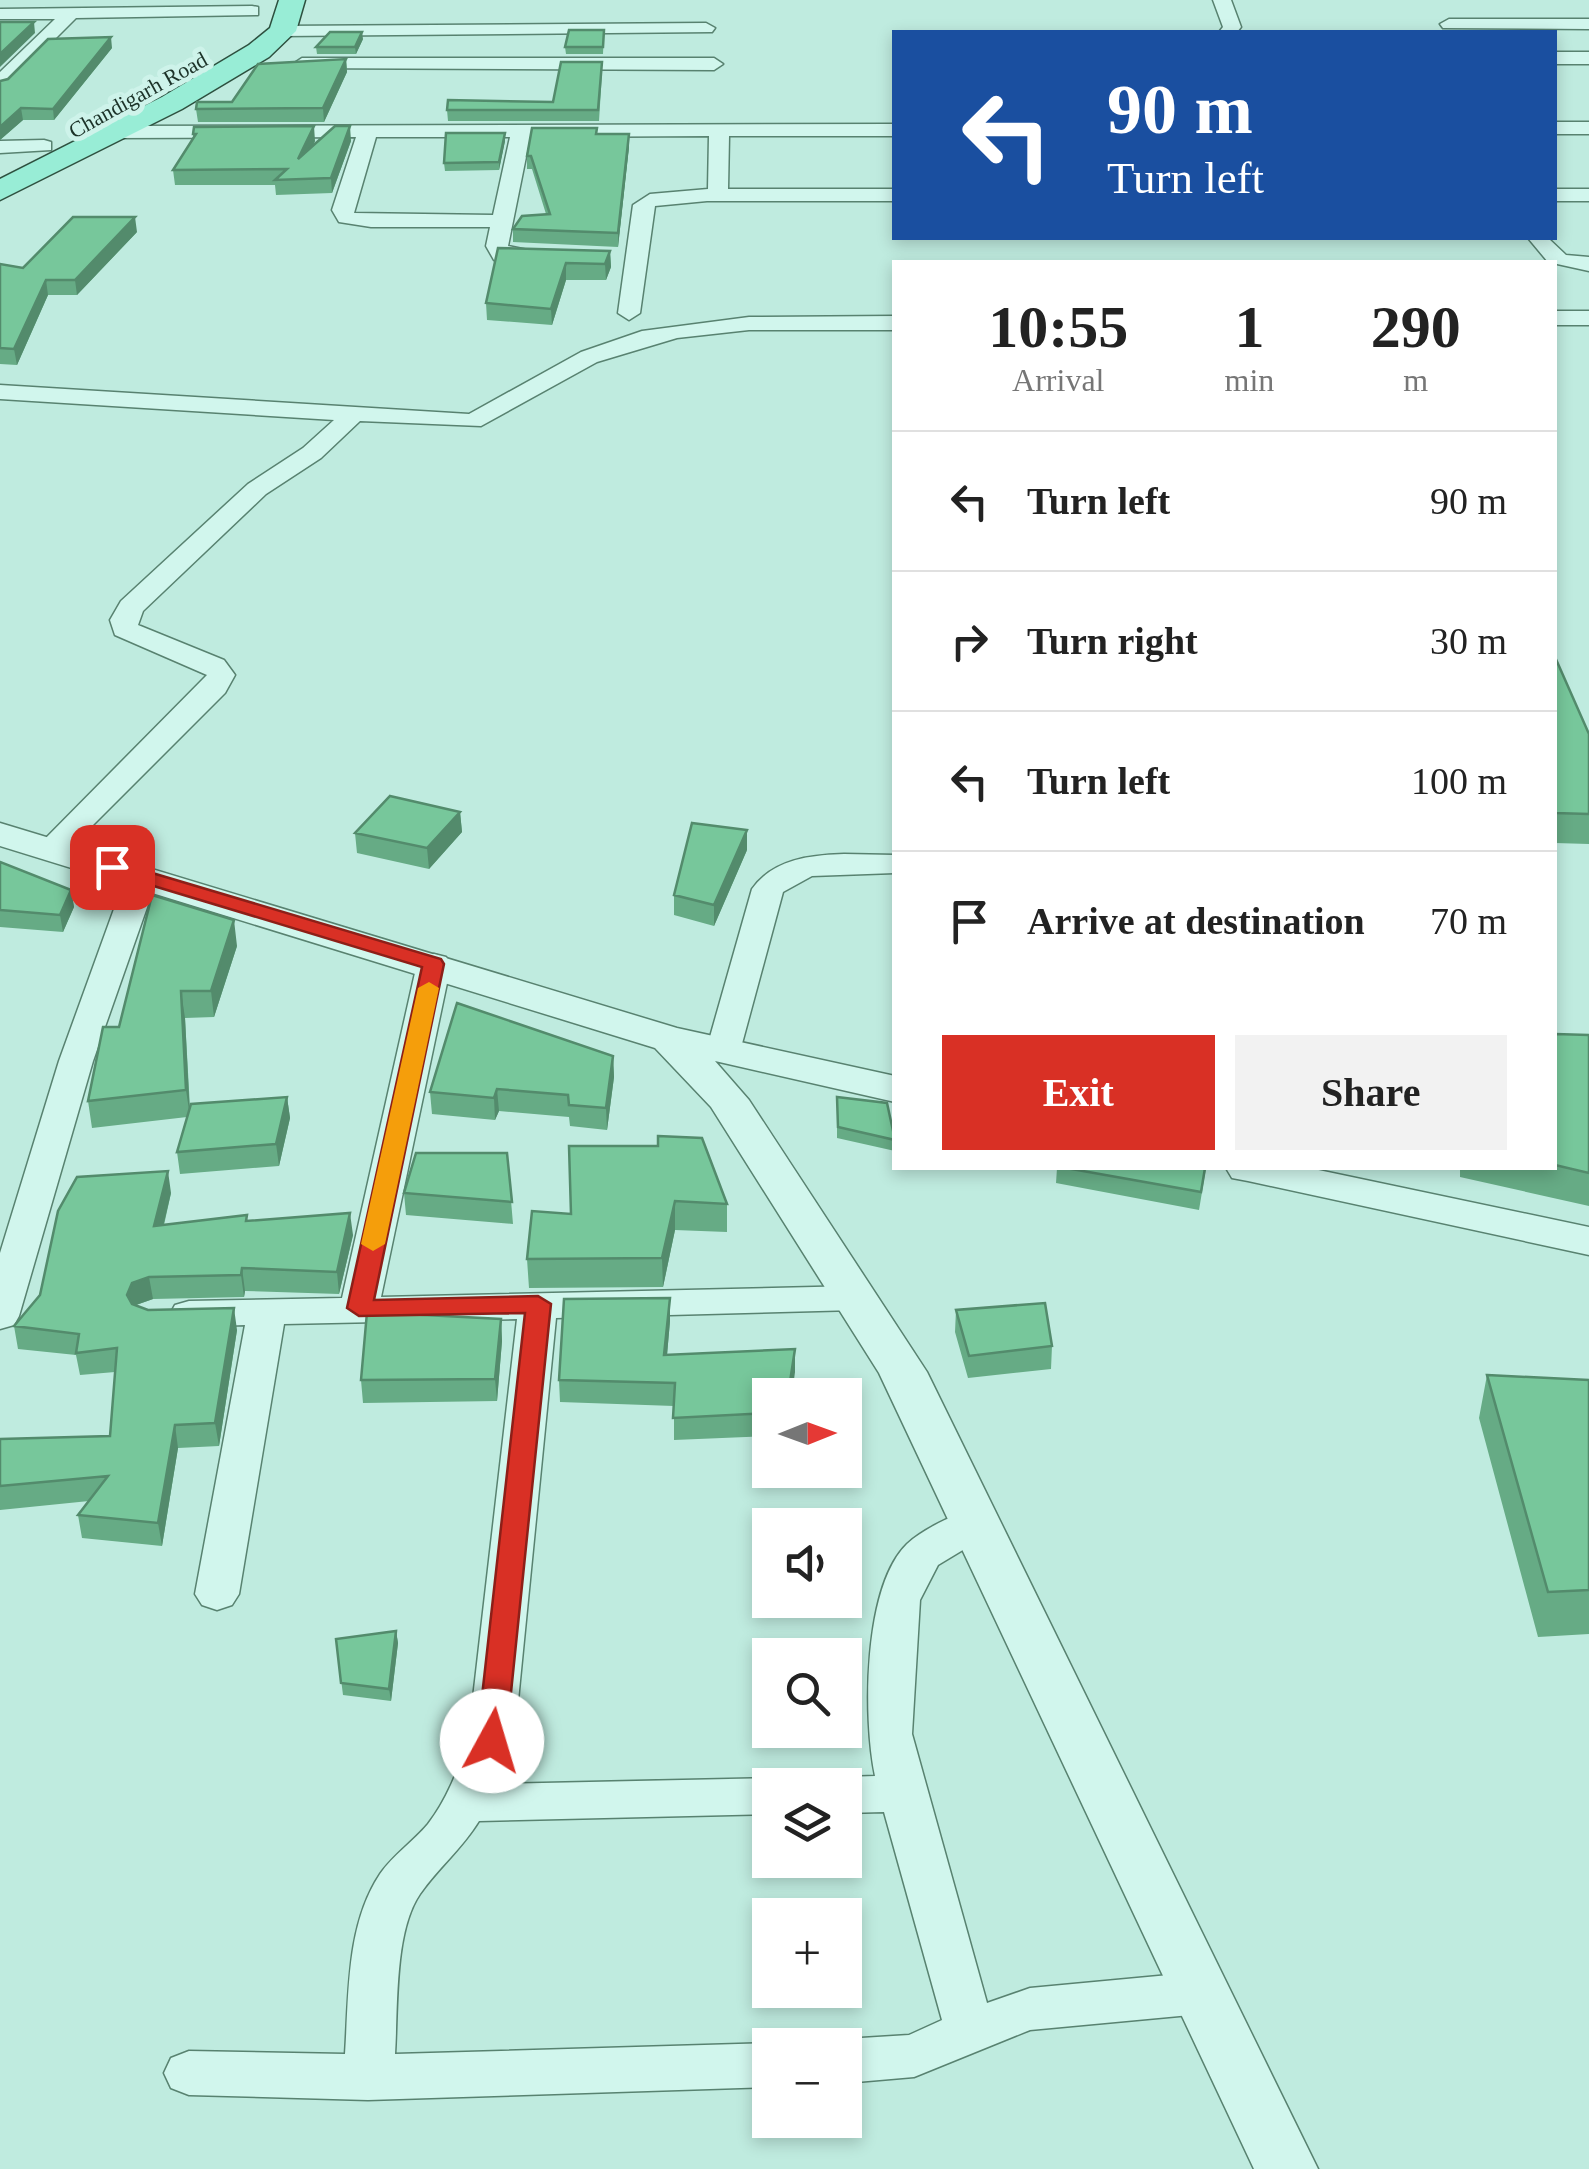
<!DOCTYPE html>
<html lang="en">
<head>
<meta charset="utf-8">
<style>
  :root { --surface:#fff; --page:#f2f2f2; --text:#222; --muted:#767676; --line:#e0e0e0; --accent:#d93025 }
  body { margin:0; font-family:"Times New Roman",serif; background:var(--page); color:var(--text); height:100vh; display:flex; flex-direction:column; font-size:38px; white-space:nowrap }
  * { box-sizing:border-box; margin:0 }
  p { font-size:32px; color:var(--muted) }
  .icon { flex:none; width:55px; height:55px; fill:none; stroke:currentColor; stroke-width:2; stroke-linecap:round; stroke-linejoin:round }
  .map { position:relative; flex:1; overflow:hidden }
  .panel { position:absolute; left:892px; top:260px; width:665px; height:910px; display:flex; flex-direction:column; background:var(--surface); border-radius:0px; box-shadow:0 5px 15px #0003 }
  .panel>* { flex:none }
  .banner { position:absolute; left:892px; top:30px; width:665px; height:210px; border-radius:0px; box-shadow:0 5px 15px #0003; background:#1a4fa0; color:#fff; overflow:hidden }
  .needle { width:65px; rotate:89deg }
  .controls { position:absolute; left:752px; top:1378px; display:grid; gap:20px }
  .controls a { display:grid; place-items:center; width:110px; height:110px; border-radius:0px; background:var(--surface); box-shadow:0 5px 15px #0003; font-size:50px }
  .pin { position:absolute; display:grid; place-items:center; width:85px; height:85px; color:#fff; margin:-42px; border-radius:20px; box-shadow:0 5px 15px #0006 }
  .me { position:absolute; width:110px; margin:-55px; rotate:6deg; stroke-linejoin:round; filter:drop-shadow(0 0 8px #0008) }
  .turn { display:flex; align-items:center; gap:35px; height:210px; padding:0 50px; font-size:45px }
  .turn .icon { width:130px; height:130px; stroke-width:2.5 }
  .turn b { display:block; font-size:70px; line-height:85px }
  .eta { display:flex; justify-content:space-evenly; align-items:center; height:170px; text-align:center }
  .eta b { font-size:60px; font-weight:600; line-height:70px }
  .cta { display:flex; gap:20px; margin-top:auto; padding:20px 50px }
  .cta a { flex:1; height:115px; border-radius:0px; background:var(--accent); color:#fff; font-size:40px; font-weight:600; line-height:115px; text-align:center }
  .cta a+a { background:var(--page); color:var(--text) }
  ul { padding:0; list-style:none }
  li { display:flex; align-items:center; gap:30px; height:140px; padding:0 50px; border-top:2px solid var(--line) }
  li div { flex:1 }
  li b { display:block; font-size:38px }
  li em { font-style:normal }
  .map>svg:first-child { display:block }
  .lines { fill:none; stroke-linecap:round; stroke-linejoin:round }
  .minor-casing { stroke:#588270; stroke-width:3 }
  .tertiary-casing { stroke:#588270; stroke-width:3 }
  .primary-casing { stroke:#2d503f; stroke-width:3 }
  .minor { fill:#d1f6ed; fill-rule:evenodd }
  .tertiary { fill:#d1f6ed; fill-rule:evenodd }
  .primary { fill:#98edd6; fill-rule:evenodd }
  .wall { fill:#66ab85 }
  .shaded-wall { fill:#538b6c }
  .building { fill:#77c79b; stroke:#538b6c; stroke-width:2.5 }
  .route { fill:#d93025; stroke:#8d1f18; stroke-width:2.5 }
  .slow { fill:#f59e0b }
  .labels { text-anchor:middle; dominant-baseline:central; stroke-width:10; stroke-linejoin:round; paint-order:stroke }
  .far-street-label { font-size:22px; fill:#1c3228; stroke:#cef3ea }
</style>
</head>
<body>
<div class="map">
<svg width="1589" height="2169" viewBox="0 0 1589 2169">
  <rect width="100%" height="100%" fill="#bfebdf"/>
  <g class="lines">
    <defs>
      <path id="minor" d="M1213 0H1231L1241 27 1237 32H1219L1223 27Z
        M252 6 258 7V15L76 18 7 87 0 89V72L55 19H0V9Z
        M1449 19H1589V29L1443 28 1440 24Z
        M706 23 715 28 712 32 282 36 273 31 282 26Z
        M1555 52H1589V64H1555Z
        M302 58H714L723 64 714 70 295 68 293 64Z
        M1555 122H1589V134H1555Z
        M895 124V136H729L728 189H895V201H707L655 206 640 313 629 320 618 313 633 205 650 194 708 189 709 136 530 137 508 246 547 254 550 259 539 266 494 260 486 246 490 227H371L339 222 332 210 356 137 114 138 104 132 114 126ZM376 137H510L493 215 354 213Z
        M44 140 51 142V150L0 153V141Z
        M1555 189H1589V201H1555Z
        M1528 238H1548L1566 255 1589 257V271L1548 262Z
        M1555 311H1589V325H1555Z
        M895 316V330H749L677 338 597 362 481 426 360 421 321 458 266 494 143 611 138 625 224 660 235 675 225 693 62 856H40L35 849 207 675 115 635 110 620 121 601 248 484 303 448 334 420 0 399V385L469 414 581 352 642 331 749 317Z
        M844 854 895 855V873L812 876 783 892 740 1051 735 1058 723 1061 711 1058 706 1051 752 889C773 859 811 855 844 854Z
        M142 867 153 869 158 876 93 1061 19 1316 14 1325 0 1329V1253L59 1061 126 876 131 869Z
        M434 954 446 957 451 964 381 1297 856 1286 870 1289 875 1298 870 1307 856 1310 556 1318 514 1741 499 1784 770 1778 787 1785H770V1814L479 1821C462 1849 438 1868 420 1894 394 1932 398 2008 395 2054L770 2043 775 2045H770V2087L368 2100 189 2095 171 2088 164 2073 171 2058 189 2051 345 2054C349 1995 346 1925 380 1874 393 1855 414 1841 428 1824 447 1799 458 1770 468 1741L517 1319 284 1324 239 1594 232 1605 217 1610 202 1605 195 1594 245 1325 189 1327 175 1323 170 1314 175 1305 189 1301 342 1298 417 964 422 957Z
        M976 1508 991 1513 997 1523 991 1533 938 1565 920 1600 912 1734 987 2003 1030 1988 1201 1972 1219 1978 1226 1993 1219 2008 1201 2014 1030 2030 914 2077 845 2083V2045H829L845 2039 909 2035 942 2020 884 1812 845 1813V1785H827L845 1777 875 1776C863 1719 863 1587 907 1544 923 1529 955 1514 976 1508Z"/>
      <path id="tertiary" d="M0 823 677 1028 895 1076V1102L715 1061 749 1100 927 1372 1318 2169H1254L879 1373 711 1107 655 1048 0 846Z
        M1226 1168H1309L1589 1227V1255L1248 1181 1232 1178Z"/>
      <path id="primary" d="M279 0H305L296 31 269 57 182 109 0 200V179L162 97 249 45 270 28Z"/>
    </defs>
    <!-- minor casing -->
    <use href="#minor" class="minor-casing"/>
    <!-- tertiary casing -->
    <use href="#tertiary" class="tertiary-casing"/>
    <!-- primary casing -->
    <use href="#primary" class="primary-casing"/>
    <!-- minor -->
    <use href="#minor" class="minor"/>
    <!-- tertiary -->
    <use href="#tertiary" class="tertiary"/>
    <!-- primary -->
    <use href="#primary" class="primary"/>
  </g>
  <!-- wall -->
  <path class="wall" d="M604 30 603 54H566L565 47Z
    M363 39 356 54H317L316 47Z
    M112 48 54 120H23L0 140V81Z
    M346 59 347 72 324 122H198L196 109 232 102Z
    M602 73 599 121H448L447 110 553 102Z
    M193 134 315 141 313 146 351 141 332 193 276 195 275 185H175L173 170 193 139Z
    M597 134H629V147L618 247 513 242V229L546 214 532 169H527V156Z
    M505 141 499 170 445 171 444 163Z
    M137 232 77 295H48L17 365 0 364V264L23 268Z
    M498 248 610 251 611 267 606 280H566L552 325 487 320 486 303Z
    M1555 657 1589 734V844L1555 843Z
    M460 812 462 832 429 869 357 853 355 833Z
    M747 850 714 926 674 915V895Z
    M0 862 71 890 74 907 63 932 0 927Z
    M237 946 214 1017 185 1018 190 1108 287 1097 290 1118 279 1166 180 1174 177 1152 187 1117 92 1128 88 1101 119 1027Z
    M1555 1034 1589 1035V1206L1460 1177V1168H1555Z
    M613 1056 614 1077 607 1130 570 1126 569 1117 499 1111 495 1120 432 1114 430 1092Z
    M837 1097 895 1139V1151L837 1138Z
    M569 1146 727 1204V1232L675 1230 663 1287 529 1288 527 1259 571 1214Z
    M507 1153 513 1224 406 1215 404 1193Z
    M1057 1168H1206L1199 1210 1056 1183Z
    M171 1193 164 1225 247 1221 353 1235 339 1294 245 1291 244 1297 153 1299 136 1305 148 1310 237 1330 219 1446 178 1448 162 1546 82 1538 78 1515 89 1501 0 1510V1439L110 1436 115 1372 80 1375 76 1355 18 1349 14 1326Z
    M670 1298V1321L667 1355 795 1372 770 1395V1436L674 1440V1406L560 1402 559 1380Z
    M956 1310 1052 1346 1051 1369 968 1378 955 1332Z
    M501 1319 502 1341 497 1401 363 1403 361 1380Z
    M1487 1375 1589 1380V1634L1538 1637 1479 1418Z
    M396 1631 398 1643 391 1701 343 1695 336 1639Z"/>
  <!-- shaded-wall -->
  <path class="shaded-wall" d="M34 22 35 33 0 67V54Z
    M362 32 363 39 356 54 355 47Z
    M111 37 112 48 54 120 53 109Z
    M346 59 347 72 324 122 323 108Z
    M21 108 23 120 0 140V127Z
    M314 126 315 141 300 174 298 159Z
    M350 126 351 141 332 193 331 178Z
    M505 133V141L499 170V162Z
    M629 134V147L618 247V233Z
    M135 217 137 232 77 295 75 280Z
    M610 251 611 267 606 280 605 264Z
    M566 263V280L552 325 551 309Z
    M46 280 48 295 17 365 14 349Z
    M460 812 462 832 429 869 427 848Z
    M747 830V850L714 926V905Z
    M71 890 74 907 63 932 60 915Z
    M234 920 237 946 214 1017 211 991Z
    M181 991 185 1018 190 1117 186 1090Z
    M613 1056 614 1077 607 1130 606 1108Z
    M497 1089 499 1111 495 1120 494 1098Z
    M287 1097 290 1118 279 1166 276 1144Z
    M168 1171 171 1193 158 1248 154 1226Z
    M675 1201V1230L663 1287 662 1258Z
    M350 1213 353 1235 339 1294 337 1272Z
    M242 1268 245 1291 244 1297 241 1275Z
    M149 1277 153 1299 136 1305 131 1318 127 1295 132 1283Z
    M670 1298V1321L665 1378 664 1355Z
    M234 1308 237 1330 219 1446 215 1423Z
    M501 1319 502 1341 497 1401 495 1379Z
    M795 1349V1372L792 1395H788Z
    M175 1425 178 1448 162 1546 158 1523Z
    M396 1631 398 1643 391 1701 389 1689Z"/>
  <!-- building -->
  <path class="building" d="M0 22H34L0 54Z
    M569 30H604L603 47H565Z
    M330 32H362L355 47H316Z
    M111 37 53 109 21 108 0 127V81L8 79 48 39Z
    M346 59 323 108 196 109 197 102H232L258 64Z
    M561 62H602L598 110H447L448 100 553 102Z
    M314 126 298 159 335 126H350L331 178 275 180 287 169 173 170 196 134H193L194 127Z
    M532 128H597L596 134H629L618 233 513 229 522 216 550 214 531 156H527Z
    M446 133H505L499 162 444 163Z
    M73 217H135L75 280H46L14 349 0 348V264L23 268Z
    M498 248 610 251 605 264 566 263 551 309 486 303Z
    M1555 657 1589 734V814L1555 813Z
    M390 796 460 812 427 848 355 833Z
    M692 823 747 830 714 905 674 895Z
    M0 862 71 890 60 915 0 910Z
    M152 895 234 920 211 991H181L186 1090 88 1101 103 1027H119Z
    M457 1003 613 1056 606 1108 569 1105 568 1095 497 1089 494 1098 430 1092Z
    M1555 1034 1589 1035V1173L1555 1165Z
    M287 1097 276 1144 177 1152 191 1104Z
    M837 1097 887 1103 895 1140 838 1127Z
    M658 1136 702 1138 727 1204 675 1201 662 1258 527 1259 532 1211 571 1214 569 1146H658Z
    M416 1153H507L512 1202 404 1193Z
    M1066 1168H1205L1201 1192Z
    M168 1171 154 1226 247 1215 246 1221 350 1213 337 1272 242 1268 241 1275 149 1277 132 1283 127 1295 132 1304 148 1310 234 1308 215 1423 175 1425 158 1523 78 1515 108 1476 0 1486V1439L110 1436 117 1348 76 1353 79 1334 14 1326 40 1295 58 1211 77 1177Z
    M670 1298 664 1355 795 1349 788 1395H770V1413L673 1418 675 1383 559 1380 564 1299Z
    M1045 1303 1052 1346 969 1356 956 1310Z
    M367 1312 501 1319 495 1379 361 1380Z
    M1487 1375 1589 1380V1590L1548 1592Z
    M396 1631 389 1689 341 1683 336 1639Z"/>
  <!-- route -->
  <path class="route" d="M112 861 441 959 444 964 374 1300 538 1296 551 1304 506 1741 502 1749 492 1752 481 1749 477 1741 525 1313 359 1316 347 1308 422 967 104 871V862Z"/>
  <!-- slow -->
  <path class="slow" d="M429 982 439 988 385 1244 373 1251 361 1244 418 988Z"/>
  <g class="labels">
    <!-- far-street labels -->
    <g class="far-street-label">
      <text transform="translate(138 95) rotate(-29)">Chandigarh Road</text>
    </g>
  </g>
</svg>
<div class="controls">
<a><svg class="needle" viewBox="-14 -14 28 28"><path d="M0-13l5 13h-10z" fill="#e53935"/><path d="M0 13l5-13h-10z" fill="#767676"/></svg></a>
<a><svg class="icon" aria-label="sound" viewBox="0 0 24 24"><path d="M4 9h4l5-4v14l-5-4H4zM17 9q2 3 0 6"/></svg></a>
<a><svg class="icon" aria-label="search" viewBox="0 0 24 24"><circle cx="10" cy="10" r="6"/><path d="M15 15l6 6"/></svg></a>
<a><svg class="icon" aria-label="layers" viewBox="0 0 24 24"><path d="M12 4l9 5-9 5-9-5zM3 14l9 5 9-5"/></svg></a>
<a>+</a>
<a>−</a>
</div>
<div class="pin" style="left:112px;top:867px;background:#d93025"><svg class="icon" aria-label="arrive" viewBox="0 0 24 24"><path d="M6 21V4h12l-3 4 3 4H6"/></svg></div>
<svg class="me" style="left:492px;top:1741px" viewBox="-20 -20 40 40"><circle r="19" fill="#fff"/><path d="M0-13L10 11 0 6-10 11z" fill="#d93025"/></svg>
<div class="banner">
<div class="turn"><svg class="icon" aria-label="left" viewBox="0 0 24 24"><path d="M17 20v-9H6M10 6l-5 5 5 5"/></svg><div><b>90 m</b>Turn left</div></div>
</div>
<section class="panel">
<div class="eta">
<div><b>10:55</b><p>Arrival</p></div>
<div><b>1</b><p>min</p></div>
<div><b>290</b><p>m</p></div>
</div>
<ul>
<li><svg class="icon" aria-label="left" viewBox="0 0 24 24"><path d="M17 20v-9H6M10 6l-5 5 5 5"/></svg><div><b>Turn left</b></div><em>90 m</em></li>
<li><svg class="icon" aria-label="right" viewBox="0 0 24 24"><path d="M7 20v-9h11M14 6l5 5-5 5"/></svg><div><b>Turn right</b></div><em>30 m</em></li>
<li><svg class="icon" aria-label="left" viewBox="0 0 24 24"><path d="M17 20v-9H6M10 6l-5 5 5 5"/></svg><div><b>Turn left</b></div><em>100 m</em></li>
<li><svg class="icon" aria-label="arrive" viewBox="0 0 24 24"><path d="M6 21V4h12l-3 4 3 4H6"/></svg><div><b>Arrive at destination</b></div><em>70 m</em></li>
</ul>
<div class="cta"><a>Exit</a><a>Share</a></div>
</section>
</div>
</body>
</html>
